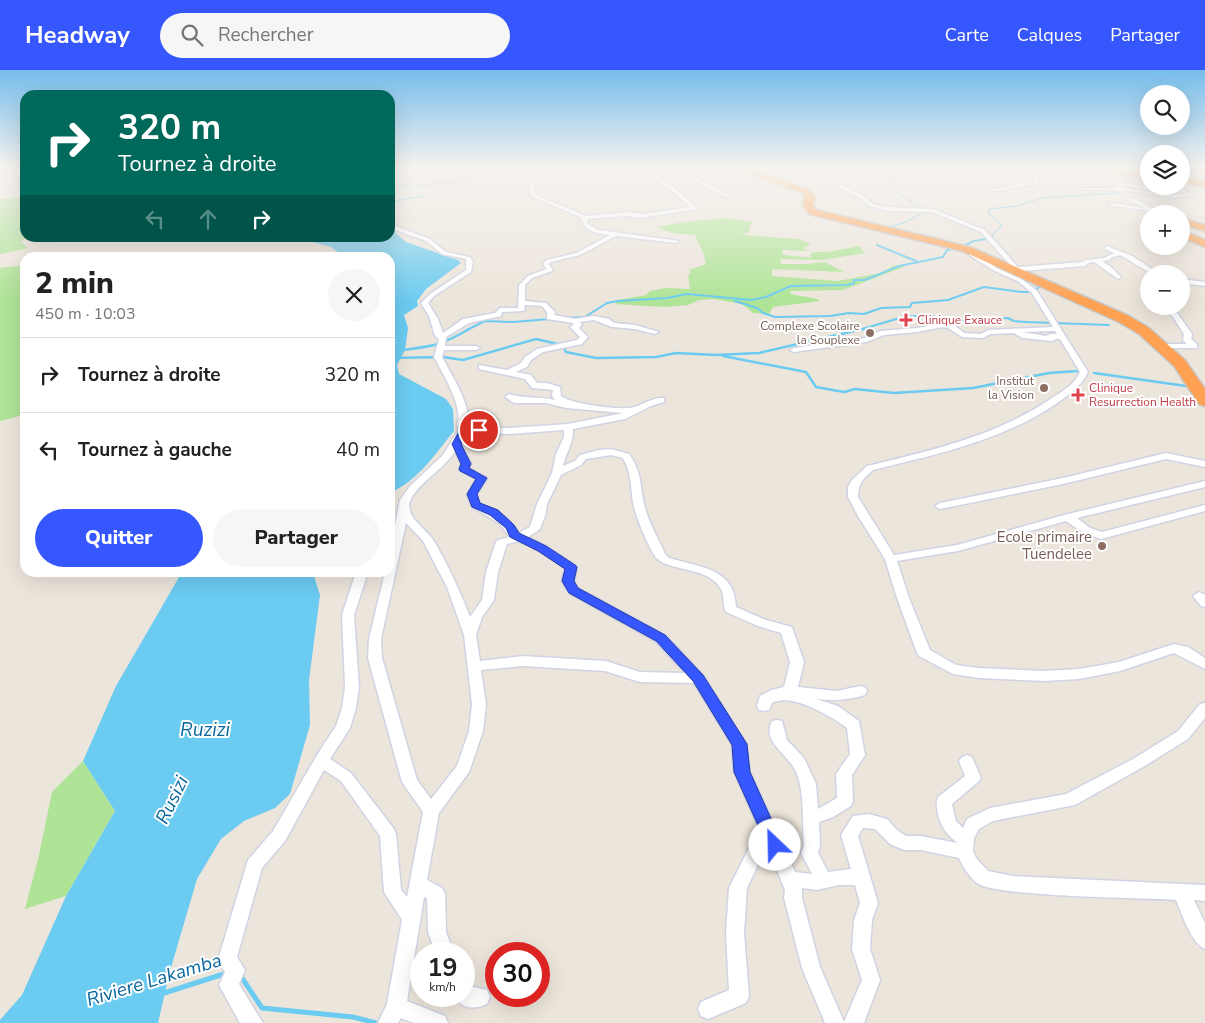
<!DOCTYPE html>
<html lang="fr">
<head>
<meta charset="utf-8">
<style>
  :root { --surface:#fff; --page:#f6f6f6; --text:#222; --muted:#767676; --line:#e0e0e0; --accent:#3657fe }
  body { margin:0; font-family:"Nunito Sans",sans-serif; background:var(--page); color:var(--text); height:100vh; display:flex; flex-direction:column; font-size:19px; white-space:nowrap }
  * { box-sizing:border-box; margin:0 }
  p { font-size:16px; color:var(--muted) }
  .icon { flex:none; width:28px; height:28px; fill:none; stroke:currentColor; stroke-width:2; stroke-linecap:round; stroke-linejoin:round }
  .map { position:relative; flex:1; overflow:hidden }
  .side { position:absolute; left:20px; top:182px; width:375px; height:325px; display:flex; flex-direction:column; background:var(--surface); border-radius:15px; box-shadow:0 5px 20px #0002 }
  .side>* { flex:none }
  .top-card { position:absolute; left:20px; top:20px; width:375px; height:152px; border-radius:15px; box-shadow:0 5px 20px #0002; background:#00695c; color:#fff; overflow:hidden }
  .tools { position:absolute; left:1140px; top:15px; display:grid; gap:10px }
  .tools a { display:grid; place-items:center; width:50px; height:50px; border-radius:50%; background:var(--surface); box-shadow:0 5px 20px #0002; font-size:25px }
  .speed { position:absolute; left:410px; top:872px; display:flex; gap:10px; font-size:25px; font-weight:700; text-align:center }
  .speed>* { display:grid; place-content:center; width:65px; height:65px; border-radius:50%; background:var(--surface); box-shadow:0 5px 20px #0002; line-height:1 }
  .speed small { font-size:12px; font-weight:400 }
  .speed .limit { border:8px solid #d22; background:#fff; color:#111 }
  .pin { position:absolute; display:grid; place-items:center; width:42px; height:42px; color:#fff; margin:-21px; border:2px solid #fff; border-radius:50%; box-shadow:0 1px 5px #0007 }
  .me { position:absolute; width:55px; margin:-28px; rotate:336deg; stroke-linejoin:round; filter:drop-shadow(0 0 4px #0008) }
  .turn { display:flex; align-items:center; gap:18px; height:105px; padding:0 15px; font-size:22px }
  .turn .icon { width:65px; height:65px; stroke-width:2.5 }
  .turn b { display:block; font-size:35px; line-height:42px }
  .lanes { display:flex; align-items:center; height:48px; padding:0 15px; background:#0003; justify-content:center; gap:25px; direction:ltr }
  .lanes .off { opacity:.35 }
  .round { display:grid; place-items:center; flex:none; width:52px; height:52px; border-radius:26px; background:var(--page) }
  .head { display:flex; align-items:center; justify-content:space-between; height:85px; padding:0 15px }
  h1 { font-size:30px; font-weight:800; line-height:38px }
  .button { display:flex; gap:10px; margin-top:auto; padding:10px 15px }
  .button a { flex:1; height:58px; border-radius:30px; background:var(--accent); color:#fff; font-size:20px; font-weight:800; line-height:58px; text-align:center }
  .button a+a { background:var(--page); color:var(--text) }
  ul { padding:0; list-style:none }
  li { display:flex; align-items:center; gap:15px; height:75px; padding:0 15px; border-top:1px solid var(--line) }
  li div { flex:1 }
  li b { display:block; font-size:19px }
  li em { font-style:normal }
  header { display:flex; align-items:center; gap:30px; box-sizing:border-box; height:70px; padding:0 25px; background:var(--accent); color:#fff }
  header strong { font-size:24px }
  nav { display:flex; gap:28px; margin-inline-start:auto; font-size:18px }
  .search { width:350px; height:45px; background:var(--page); display:flex; align-items:center; gap:12px; box-sizing:border-box; padding:0 18px; border-radius:28px; color:var(--muted); font-size:19px }
  .map>svg:first-child { display:block }
  .green { fill:#afe496 }
  .water { fill:#6bcbf1 }
  .lines { fill:none; stroke-linecap:round; stroke-linejoin:round }
  .stream-far3 { stroke:#6bcbf1; stroke-width:1 }
  .stream-far2 { stroke:#6bcbf1; stroke-width:2 }
  .stream-far1 { stroke:#6bcbf1; stroke-width:2.5 }
  .stream { stroke:#6bcbf1; stroke-width:5 }
  .street-casing { stroke:#d0d3e3; stroke-width:3 }
  .highway-casing { stroke:#c7c7c7; stroke-width:3 }
  .street { fill:#fff; fill-rule:evenodd }
  .highway { fill:#ffa153; fill-rule:evenodd }
  .route { fill:#3657fe; stroke:#2339a5 }
  .health-dot { fill:#e0444e; stroke:#fff; stroke-width:2 }
  .education-dot { fill:#8d6e63; stroke:#fff; stroke-width:2 }
  .labels { text-anchor:middle; dominant-baseline:central; stroke-width:4; stroke-linejoin:round; paint-order:stroke }
  .far-health-label { font-size:12px; fill:#be3a42; stroke:#fff; text-anchor:start }
  .far-education-label { font-size:12px; fill:#785e54; stroke:#fff; text-anchor:end }
  .education-label { font-size:15px; fill:#785e54; stroke:#fff; text-anchor:end }
  .near-water-label { font-size:19px; font-style:italic; fill:#0a679d; stroke:#fff }
</style>
</head>
<body>
<header>
<strong>Headway</strong>
<div class="search"><svg class="icon" aria-label="search" viewBox="0 0 24 24"><circle cx="10" cy="10" r="6"/><path d="M15 15l6 6"/></svg>Rechercher</div>
<nav><a>Carte</a><a>Calques</a><a>Partager</a></nav>
</header>
<div class="map">
<svg width="1205" height="953" viewBox="0 0 1205 953">
  <rect width="100%" height="100%" fill="#ece5db"/>
  <!-- green -->
  <path class="green" d="M25 127 26 168 21 172 28 178 0 184V129Z
    M726 148 752 152 748 163 741 164 743 165 798 169 811 174 803 178 808 181 783 180 782 184 785 185 811 188 810 185 813 182H828L859 176 865 183 821 190 780 189 781 194H807L825 192 844 202 772 199V206L838 211 881 203 893 196 902 195 904 197 843 220 791 221 790 223C799 228 813 225 820 231L773 237 769 244 753 243 742 234 714 229 699 230 688 235 665 237 615 234 618 230 646 225 650 221 666 218 690 219 688 205 691 203 689 200 706 194 704 185 695 165 672 163 657 157 683 152Z
    M25 195V346L23 345 0 351V198Z
    M83 691 115 741 66 826 25 839 39 785 52 722Z"/>
  <!-- water -->
  <path class="water" d="M390 158 406 172 458 190 461 193 426 219 417 231 418 236 404 245 408 258 405 280 397 295 399 304 446 329 453 339 454 361C434 385 420 409 390 423V188L345 187 331 177 298 168H390Z
    M182 502 313 503 320 525 309 610 310 655 290 724 275 738 244 751 221 769 197 809 170 901 158 953H0V950L22 925 66 826 115 741 83 691 116 616Z"/>
  <g class="lines">
    <!-- stream-far3 -->
    <path class="stream-far3" d="M390 115 416 116 462 111 486 98
      M390 132 424 126
      M886 158 906 152 922 143 918 136 901 125 891 112 905 105 943 98
      M984 170 994 168 992 165 1001 157V154L989 144V139L1017 136 1042 128 1116 123 1127 119 1169 116"/>
    <!-- stream-far2 -->
    <path class="stream-far2" d="M877 175 916 191
      M963 176 974 171 992 168
      M735 231 757 238 763 243 775 247 830 246 849 243 864 244 881 238 910 237 912 233 948 230 984 217 1021 222H1033L1039 217 1027 210
      M566 248 585 247 607 233 618 231 667 228 687 224 751 230 766 227 791 216 847 215 854 213V210H865L899 196 943 187 947 180 956 179
      M467 260 485 251 513 252 550 249
      M859 260 903 247 931 245 942 252 1008 248 1014 251 1026 252 1109 255"/>
    <!-- stream-far1 -->
    <path class="stream-far1" d="M403 280C434 276 442 275 469 259
      M723 286 806 302 816 317 844 322 855 319 894 323 973 318 1049 303 1078 301
      M390 288 443 287 463 290 536 269 562 275 566 282 596 288 656 287 676 283 716 285 759 283 863 259
      M1094 303 1186 316"/>
    <!-- stream -->
    <path class="stream" d="M240 905 262 938 353 947 376 953
      M161 924 227 903"/>
    <defs>
      <path id="street" d="M464 98H470L458 103V101Z
        M509 98H515L537 109 533 119 536 125 586 146 627 142 641 144 690 137 667 117 650 106 631 98H638L652 104 686 102 730 126 725 127 683 104 657 106 671 115 696 137V139L641 148 627 146 587 149 588 154 599 160 679 171 676 173 616 166 580 185 551 192 549 194 553 200 552 201 532 208 525 215V231L546 233 555 242 554 245 575 249 594 246 609 249 614 253 635 255 659 262 655 264 635 259 612 257 594 250 580 252 582 255 579 258 588 267 582 274 543 282 531 290 527 297 516 302 531 305 537 313H547L560 317 561 326C571 334 622 341 634 337 644 334 653 327 664 328V332L651 336 625 349 573 359C574 372 566 383 563 396L575 391 580 385 599 380 611 379 629 384C644 405 639 419 646 441 650 455 659 470 665 484L669 488C699 497 735 498 736 537L766 550 792 557 804 592 798 617 837 621 860 616 865 617 867 621 865 625C848 630 834 631 816 629L838 636 859 651 865 685 852 705 853 731 851 736 833 747 819 752 820 776 818 783 828 802 851 799 841 765 853 746 869 744 887 749 897 760 906 766H921L957 773C954 770 949 766 946 762 940 754 934 737 938 727L965 706 959 691 962 687 967 685 972 687 981 708 978 712 952 734 956 751 963 758 967 749 990 738 1066 724 1133 689 1178 661 1200 634 1205 633V648L1188 669 1143 697 1075 735 993 751 979 759 974 768 973 781 976 788 988 801 1013 806 1205 815V831L1194 830 1205 853V879C1191 873 1182 844 1176 830 1144 828 995 827 977 813 969 807 963 797 959 788L921 780H904L890 774 875 759 863 758 858 766 878 833 872 850 870 879 880 910 864 953H825L802 898 784 828 785 820 767 776 747 818 744 863 749 926 746 933 708 949 701 946 698 939 701 932 729 920 726 863 729 818 759 758 734 702 732 675 694 613 640 612 605 601 523 596 481 600 486 634 483 661 469 702 439 743 427 810 442 818 445 824 446 862 454 884H436L428 862 427 828 424 827 407 931 445 946 448 953H414L401 948 398 953H378L387 934 402 850 384 822 380 766 341 711 324 700 285 771 262 798 237 887 245 900 239 914 263 953H240L219 915 225 902 218 890 248 790 273 761 320 680 336 656 342 638 345 617 342 545 356 502H368L354 545 359 617 356 638 350 658 330 689 351 703 394 759 396 764 401 820 407 827 423 742 402 712 368 588 369 569 385 502H390V481L400 430 410 416 442 386 459 360 457 354C464 338 442 302 434 287L439 269 435 266 429 246 421 233 430 224 466 200V189L442 184 426 171 390 158V154L430 169 446 182 470 187 473 192 471 202 434 226 428 233 438 249 443 263 463 249 495 243 500 238H518L519 215 528 206 546 199 543 193 547 190 576 183 610 165C595 163 585 162 581 147L532 127 529 119 532 111ZM525 235 542 236 547 242V249L573 253 574 254 570 257 580 267 577 270 537 279 525 287 521 293 507 300 479 295V299L525 309 532 318 553 320 552 326 555 330C540 326 524 329 509 324L505 327 514 333H546L566 338 623 343 568 354 509 358 468 357 467 354C473 338 450 302 442 287L444 280H476L480 278 476 276H445L446 267 469 253 501 246 502 242 524 241ZM564 360V367L556 384 552 403 537 434 530 457 519 463 507 448 480 433 477 425 487 408 469 398 471 393 460 373 467 363 509 364ZM455 381 461 393 459 399 461 401 476 409 467 425 472 437 499 453 510 467 498 470 496 472 486 502 482 530 470 547C462 526 453 507 443 487 439 481 436 473 431 467 423 457 403 444 411 429 421 410 444 400 455 381ZM611 385 623 388C633 405 630 424 635 441 640 457 648 475 656 488 674 503 708 496 721 519 725 526 722 535 726 542L758 556 781 563 790 592 784 617 771 620 760 626 757 636 759 640 764 641 769 640 772 633C791 622 831 646 847 658L850 684 836 704 837 728 818 739 816 714 804 688 787 670 782 651 777 650 772 651C762 669 784 683 792 695 806 714 802 753 804 776L801 783 812 804 795 802 750 702 746 674 703 605 665 565 578 518 574 511 577 497 575 495 546 476 528 467 540 459 546 443 547 434 561 405 581 395 586 389ZM406 453 423 471 447 517 464 565 472 634 469 661 457 696 431 729 417 710 382 588 381 569ZM519 471 538 480 565 498 562 511 569 523 655 571 685 603 640 602 606 591 523 586 480 591 476 565 482 547 494 530 498 502 507 474ZM839 815H855L860 833 854 850 852 879 862 910 844 952 820 897 802 828V818L817 820Z
        M601 98H627L593 101 591 100Z
        M811 98H816L821 103 865 127 873 134 886 137 933 139 985 160 1018 197 1083 192 1085 190 1104 188 1114 183 1105 179 1104 178 1107 176 1132 186 1160 204H1152L1120 185 1110 188V190L1102 191 1111 197 1121 207 1118 209 1094 192 1089 193 1085 196 1021 201 1022 204H1018L981 162 932 142 886 141 869 136 861 129 817 105Z
        M1056 98 1113 99 1034 103 1039 107 1038 109 1041 113 998 121H984L1035 111 1033 109 1034 107 1028 101Z
        M1181 99 1205 103V105L1181 101Z
        M1118 112 1145 117H1177L1194 125 1175 128 1128 121 1075 119 1077 118H1115ZM1122 115 1145 119H1176L1186 124 1167 125 1121 118Z
        M1133 128 1158 141 1179 144H1154L1150 141 1108 135 1111 133 1144 138 1131 131Z
        M973 180 976 182 975 184 997 198 1023 210 1037 221 1088 302C1082 316 1068 325 1056 334 1001 371 937 384 873 400 863 408 858 414 858 427L894 485 957 475 1064 445 1205 411V417L1077 448 1090 458 1102 462 1205 435V441L1101 469 1082 462 1066 451 958 481 897 491 909 528 930 580 956 595 979 598 1044 601 1079 599 1119 592 1174 574 1188 577 1205 588V599L1174 583 1120 601 1079 609 1044 611 979 608 953 604 919 586 917 583 897 528 885 489 858 446 848 427V417L852 410 867 396C932 380 996 366 1052 328 1063 321 1075 314 1080 302L1060 269H1056L1052 271 1022 268 1014 263 990 264 983 268 962 267 948 258 943 257 917 262 884 265 866 272 794 282 790 280 794 278 865 268 880 261 917 258 943 253 953 254 964 263 981 264 988 260 1053 257 1032 223 1019 212 993 200 969 185V183ZM1055 261 1057 264H1050L1046 266 1022 262Z
        M1181 209 1205 212V216L1181 213Z
        M1143 221 1149 224V229L1141 224V222Z
        M1162 236H1170L1178 244 1192 264 1191 269 1197 274V278H1159V274H1187L1183 270 1184 264 1173 247Z
        M1166 383 1205 391V397L1166 389 1063 414 940 439 935 436 940 433 1063 408Z
        M1199 522 1205 525V537L1201 536 1193 526Z
        M464 915 487 920 490 927 487 934C475 939 461 940 455 926H464Z"/>
      <path id="highway" d="M733 98H746L808 119 815 127 813 135 817 140 970 177 1129 246 1149 258 1185 290 1205 319V336L1199 334 1174 296 1139 264 1119 252 962 181 809 144 803 135 805 127 802 123Z
        M1106 98 1149 103V109L1119 105Z
        M1181 106 1205 111V117L1181 112Z
        M1181 148 1205 155V161L1181 154Z
        M1181 160 1205 170V177L1181 167Z"/>
    </defs>
    <!-- street casing -->
    <use href="#street" class="street-casing"/>
    <!-- highway casing -->
    <use href="#highway" class="highway-casing"/>
    <!-- street -->
    <use href="#street" class="street"/>
    <!-- highway -->
    <use href="#highway" class="highway"/>
  </g>
  <!-- sky -->
  <linearGradient id="sky" x2="0" y2="1"><stop stop-color="#76bdec"/><stop offset="0.42" stop-color="#f6f3ef"/><stop offset="1" stop-color="#f6f3ef" stop-opacity="0"/></linearGradient>
  <rect width="1205" height="232" fill="url(#sky)"/>
  <!-- route -->
  <path class="route" d="M464 357 479 358 484 360 479 363H467L461 374 471 394 469 398 487 408 477 424 480 433 498 440 514 455 519 463 546 476 575 495 577 497 574 511 578 518 665 565 703 605 747 674 750 702 783 775 781 780 775 783 769 780 734 702 732 675 693 611 656 571 569 523 562 511 565 499 538 481 510 467 506 458 490 445 472 437 467 424 476 409 460 401 459 399 461 394 452 374 461 358Z"/>
  <!-- markers -->
  <g class="health-dot">
    <path d="M903.5 242.5h5v5h5v5h-5v5h-5v-5h-5v-5h5z"/>
    <path d="M1075.5 317.5h5v5h5v5h-5v5h-5v-5h-5v-5h5z"/>
  </g>
  <g class="education-dot">
    <circle cx="870" cy="263" r="5"/>
    <circle cx="1044" cy="318" r="5"/>
    <circle cx="1102" cy="476" r="5"/>
  </g>
  <g class="labels">
    <!-- far-health labels -->
    <g class="far-health-label">
      <text x="917" y="250">Clinique Exauce</text>
      <text x="1089" y="318">Clinique<tspan x="1089" dy="14">Resurrection Health</tspan></text>
    </g>
    <!-- far-education labels -->
    <g class="far-education-label">
      <text x="860" y="256">Complexe Scolaire<tspan x="860" dy="14">la Souplexe</tspan></text>
      <text x="1034" y="311">Institut<tspan x="1034" dy="14">la Vision</tspan></text>
    </g>
    <!-- education labels -->
    <g class="education-label">
      <text x="1092" y="467">Ecole primaire<tspan x="1092" dy="17">Tuendelee</tspan></text>
    </g>
    <!-- near-water labels -->
    <g class="near-water-label">
      <text x="205" y="660">Ruzizi</text>
      <text transform="translate(172 730) rotate(-64)">Rusizi</text>
      <text transform="translate(154 910) rotate(-17)">Riviere Lakamba</text>
    </g>
  </g>
</svg>
<div class="tools">
<a><svg class="icon" aria-label="search" viewBox="0 0 24 24"><circle cx="10" cy="10" r="6"/><path d="M15 15l6 6"/></svg></a>
<a><svg class="icon" aria-label="layers" viewBox="0 0 24 24"><path d="M12 4l9 5-9 5-9-5zM3 14l9 5 9-5"/></svg></a>
<a>+</a>
<a>−</a>
</div>
<div class="speed"><div>19<small>km/h</small></div><div class="limit">30</div></div>
<div class="pin" style="left:479px;top:360px;background:#d93025"><svg class="icon" aria-label="arrive" viewBox="0 0 24 24"><path d="M6 21V4h12l-3 4 3 4H6"/></svg></div>
<svg class="me" style="left:775px;top:775px" viewBox="-20 -20 40 40"><circle r="19" fill="#fff"/><path d="M0-13L10 11 0 6-10 11z" fill="#3657fe"/></svg>
<div class="top-card">
<div class="turn"><svg class="icon" aria-label="right" viewBox="0 0 24 24"><path d="M7 20v-9h11M14 6l5 5-5 5"/></svg><div><b>320 m</b>Tournez à droite</div></div>
<div class="lanes"><svg class="icon off" aria-label="left" viewBox="0 0 24 24"><path d="M17 20v-9H6M10 6l-5 5 5 5"/></svg><svg class="icon off" aria-label="ahead" viewBox="0 0 24 24"><path d="M12 20V5M6 11l6-6 6 6"/></svg><svg class="icon" aria-label="right" viewBox="0 0 24 24"><path d="M7 20v-9h11M14 6l5 5-5 5"/></svg></div>
</div>
<section class="side">
<div class="head"><div><h1>2 min</h1><p>450 m · 10:03</p></div><a class="round"><svg class="icon" aria-label="close" viewBox="0 0 24 24"><path d="M6 6l12 12M18 6L6 18"/></svg></a></div>
<ul>
<li><svg class="icon" aria-label="right" viewBox="0 0 24 24"><path d="M7 20v-9h11M14 6l5 5-5 5"/></svg><div><b>Tournez à droite</b></div><em>320 m</em></li>
<li><svg class="icon" aria-label="left" viewBox="0 0 24 24"><path d="M17 20v-9H6M10 6l-5 5 5 5"/></svg><div><b>Tournez à gauche</b></div><em>40 m</em></li>
</ul>
<div class="button"><a>Quitter</a><a>Partager</a></div>
</section>
</div>
</body>
</html>
